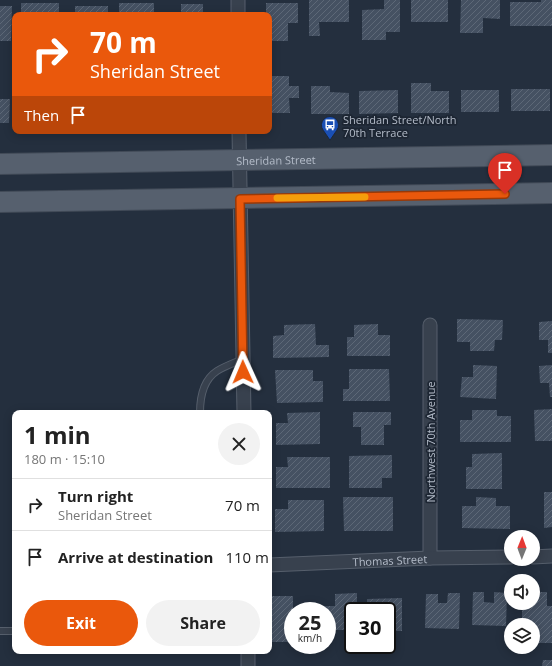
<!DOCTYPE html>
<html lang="en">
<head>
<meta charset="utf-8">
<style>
  :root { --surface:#fff; --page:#f2f2f2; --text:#222; --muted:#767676; --line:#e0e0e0; --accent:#ea580c }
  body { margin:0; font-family:"Open Sans",sans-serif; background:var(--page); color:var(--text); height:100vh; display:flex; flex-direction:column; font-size:15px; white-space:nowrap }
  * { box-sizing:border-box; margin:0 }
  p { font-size:13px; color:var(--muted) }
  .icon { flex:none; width:22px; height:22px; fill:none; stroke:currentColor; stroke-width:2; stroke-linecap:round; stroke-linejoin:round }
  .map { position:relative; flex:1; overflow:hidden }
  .panel { position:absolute; left:12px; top:410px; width:260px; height:244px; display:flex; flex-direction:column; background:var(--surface); border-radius:8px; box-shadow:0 2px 10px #0003 }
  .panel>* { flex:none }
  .hud { position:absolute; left:12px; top:12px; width:260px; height:122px; border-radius:8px; box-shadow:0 2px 10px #0003; background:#ea580c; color:#fff; overflow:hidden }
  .needle { width:26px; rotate:1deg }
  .buttons { position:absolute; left:504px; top:530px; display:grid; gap:8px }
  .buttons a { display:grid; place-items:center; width:36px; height:36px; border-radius:50%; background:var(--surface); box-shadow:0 2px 10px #0003; font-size:20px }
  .speed { position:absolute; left:284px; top:602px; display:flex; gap:8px; font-size:20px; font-weight:700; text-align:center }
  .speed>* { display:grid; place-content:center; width:52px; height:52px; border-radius:50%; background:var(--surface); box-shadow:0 2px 10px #0003; line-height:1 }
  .speed small { font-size:10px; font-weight:400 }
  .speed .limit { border:2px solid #111; border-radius:6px; background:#fff; color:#111 }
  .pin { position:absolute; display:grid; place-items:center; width:34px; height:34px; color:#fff; margin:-41px -17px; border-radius:50% 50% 50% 0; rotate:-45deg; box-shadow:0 0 4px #0007 }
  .pin .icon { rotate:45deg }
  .me { position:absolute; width:44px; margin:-22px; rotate:359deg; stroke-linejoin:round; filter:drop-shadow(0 0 3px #0008) }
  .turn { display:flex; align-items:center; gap:14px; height:84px; padding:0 12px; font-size:18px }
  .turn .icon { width:52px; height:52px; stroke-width:2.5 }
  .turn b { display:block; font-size:28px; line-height:34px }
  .then { display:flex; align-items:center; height:38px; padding:0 12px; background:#0003; gap:8px; font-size:15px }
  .round { display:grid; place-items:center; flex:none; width:42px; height:42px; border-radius:21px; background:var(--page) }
  .head { display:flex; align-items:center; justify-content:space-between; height:68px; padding:0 12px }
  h1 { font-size:24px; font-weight:700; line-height:30px }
  .cta { display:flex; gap:8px; margin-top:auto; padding:8px 12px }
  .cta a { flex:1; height:46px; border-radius:24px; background:var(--accent); color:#fff; font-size:16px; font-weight:700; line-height:46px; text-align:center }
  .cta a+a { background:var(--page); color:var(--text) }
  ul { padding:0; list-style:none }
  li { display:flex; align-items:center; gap:12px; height:52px; padding:0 12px; border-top:1px solid var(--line) }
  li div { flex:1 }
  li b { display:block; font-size:15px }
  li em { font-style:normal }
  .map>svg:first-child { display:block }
  .building { fill:url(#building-hatch) }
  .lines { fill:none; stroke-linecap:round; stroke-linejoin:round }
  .service-casing { stroke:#565f6c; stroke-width:8 }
  .minor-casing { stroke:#565f6c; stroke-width:15 }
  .primary-casing { stroke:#414a57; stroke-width:22 }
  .service { stroke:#38414e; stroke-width:6 }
  .minor { stroke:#38414e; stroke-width:13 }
  .primary { stroke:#56606e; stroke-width:20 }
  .route-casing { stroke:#983908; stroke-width:10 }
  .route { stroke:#ea580c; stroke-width:7 }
  .slow { stroke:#f59e0b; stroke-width:7 }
  .labels { text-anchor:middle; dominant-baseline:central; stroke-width:3.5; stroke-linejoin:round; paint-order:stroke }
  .poi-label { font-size:11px; fill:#b4bcc9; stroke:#1d2633; text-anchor:start }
  .street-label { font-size:11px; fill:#b4bcc9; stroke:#1d2633 }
</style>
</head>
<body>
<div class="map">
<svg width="552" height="666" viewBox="0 0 552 666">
  <defs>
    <pattern id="building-hatch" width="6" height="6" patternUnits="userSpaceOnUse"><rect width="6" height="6" fill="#455162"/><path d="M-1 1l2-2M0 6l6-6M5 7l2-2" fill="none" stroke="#5d6877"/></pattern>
  </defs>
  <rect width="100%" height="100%" fill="#242f3e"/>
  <!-- building -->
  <path class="building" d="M309 0H349V22H319L320 36H309Z
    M384 0H400V32H386V40H362V10L384 9Z
    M411 0H448V22H411Z
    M461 0H500V19L483 18V33H460Z
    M541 0H552V26H510V2H541Z
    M21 3H59V15H21Z
    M119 3H154V15H119Z
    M266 3H298V23H288V41H269V15H266Z
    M181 4H203V15H181Z
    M0 6H12L11 41H0Z
    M75 6H108V15H75Z
    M269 76H289V86H299V98H289L290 113H269Z
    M411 83H431V91H449V113H411Z
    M311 86H330V92L349 93V114H311Z
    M511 89H550V111H511Z
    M398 90V113L359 114V91Z
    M461 90H499V112H461Z
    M0 99H10L9 123H0Z
    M457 319 503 320 502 340H495L494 351H470V342H457Z
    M552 321V353H548V340H539V322Z
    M315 324 316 345H329V357L273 358V336L284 335V325Z
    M378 324V335H390V356H347V337H354V325Z
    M473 365 497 366 496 399 460 397 462 377H473Z
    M552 365V397H550L549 383H540L539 366Z
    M349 369H389L390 401H343V389H349Z
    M275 370H313V381H323V402L277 403Z
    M552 409V441H535L534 410Z
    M472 410H497V416H511V442H460V420H472Z
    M320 412V444L276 445V423H288L287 413Z
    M353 412H391V425H384V445H361V427H353Z
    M502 453V489H466V467H472V454Z
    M392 455V478H382V488H349V456Z
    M287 457H330V488H276V467H288Z
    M544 492H552V527L544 528Z
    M343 497H393V531H344Z
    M476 497 496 498V506H510V529L462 528V506H476Z
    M288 500H324V531L275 532V509H288Z
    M473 592H484V602L494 603V592L507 593 506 626 472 625Z
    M533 592H547V606H552V643H533V625H522V606H528V603H533Z
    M357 593V611H353V641H344V630H327V611H324V606H335V594Z
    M448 593H460L459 629 425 628 426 594H438V603H447Z
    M271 596H293V642H272Z
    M402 598V631H387V611H367V599Z
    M543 660H552V666H542Z"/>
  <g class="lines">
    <defs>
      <path id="service" d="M200 413C200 398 203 380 217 371 225 366 234 363 243 359
        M0 631H15"/>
      <g id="minor">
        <path d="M238 0V15"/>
        <path d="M239 131 244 413"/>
        <path d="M430 325V558"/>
        <path d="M533 557 552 556"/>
        <path id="s1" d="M269 565 430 558 511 557"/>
        <path d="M248 651V666"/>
      </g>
      <g id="primary">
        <path id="s2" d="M0 164 552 155"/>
        <path d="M0 202 552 193"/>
      </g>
    </defs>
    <!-- service casing -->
    <use href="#service" class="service-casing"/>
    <!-- minor casing -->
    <use href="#minor" class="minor-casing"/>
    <!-- primary casing -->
    <use href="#primary" class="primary-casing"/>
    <!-- service -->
    <use href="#service" class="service"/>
    <!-- minor -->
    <use href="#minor" class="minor"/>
    <!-- primary -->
    <use href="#primary" class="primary"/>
  </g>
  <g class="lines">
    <defs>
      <path id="route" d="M243 372 240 199 505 194"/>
    </defs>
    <!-- route casing -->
    <use href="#route" class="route-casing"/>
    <!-- route -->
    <use href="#route" class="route"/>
    <!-- slow -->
    <path class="slow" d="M277 198 365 197"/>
  </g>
  <!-- icons -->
  <defs>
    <symbol id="bus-pin" viewBox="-11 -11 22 30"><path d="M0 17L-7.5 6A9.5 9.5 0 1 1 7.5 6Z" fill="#1a4fb4" stroke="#1d2633"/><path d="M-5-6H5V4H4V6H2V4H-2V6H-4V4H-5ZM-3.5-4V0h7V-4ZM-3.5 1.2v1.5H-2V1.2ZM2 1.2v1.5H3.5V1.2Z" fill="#fff"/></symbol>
  </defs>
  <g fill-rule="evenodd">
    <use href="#bus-pin" x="320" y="115" width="20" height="27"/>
  </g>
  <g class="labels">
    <!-- poi labels -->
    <g class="poi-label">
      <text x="343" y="119">Sheridan Street/North<tspan x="343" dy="13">70th Terrace</tspan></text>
    </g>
    <!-- street labels -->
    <g class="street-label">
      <text stroke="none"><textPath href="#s2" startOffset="276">Sheridan Street</textPath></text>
      <text transform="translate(430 442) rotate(-90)">Northwest 70th Avenue</text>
      <text stroke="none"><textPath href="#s1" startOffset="121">Thomas Street</textPath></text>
    </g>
  </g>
</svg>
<div class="buttons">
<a><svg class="needle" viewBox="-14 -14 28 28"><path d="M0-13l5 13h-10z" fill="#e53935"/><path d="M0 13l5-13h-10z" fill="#767676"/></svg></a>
<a><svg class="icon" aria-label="sound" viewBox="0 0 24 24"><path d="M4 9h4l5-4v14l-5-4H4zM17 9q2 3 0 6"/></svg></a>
<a><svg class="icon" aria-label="layers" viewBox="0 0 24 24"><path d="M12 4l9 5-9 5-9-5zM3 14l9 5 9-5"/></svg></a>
</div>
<div class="speed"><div>25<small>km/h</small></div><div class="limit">30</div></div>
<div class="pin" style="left:505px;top:194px;background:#d93025"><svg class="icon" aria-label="arrive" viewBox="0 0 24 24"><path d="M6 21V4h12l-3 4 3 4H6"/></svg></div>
<svg class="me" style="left:243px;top:372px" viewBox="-20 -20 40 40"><path d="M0-17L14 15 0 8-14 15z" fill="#ea580c" stroke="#fff" stroke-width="4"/></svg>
<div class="hud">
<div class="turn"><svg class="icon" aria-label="right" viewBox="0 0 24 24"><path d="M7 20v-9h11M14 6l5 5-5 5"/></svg><div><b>70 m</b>Sheridan Street</div></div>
<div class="then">Then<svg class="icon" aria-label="arrive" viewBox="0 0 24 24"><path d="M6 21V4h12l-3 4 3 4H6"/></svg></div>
</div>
<section class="panel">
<div class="head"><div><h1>1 min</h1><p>180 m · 15:10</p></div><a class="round"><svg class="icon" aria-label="close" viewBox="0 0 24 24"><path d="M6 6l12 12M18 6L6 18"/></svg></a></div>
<ul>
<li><svg class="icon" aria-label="right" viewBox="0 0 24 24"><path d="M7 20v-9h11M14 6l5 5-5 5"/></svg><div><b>Turn right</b><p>Sheridan Street</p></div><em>70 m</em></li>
<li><svg class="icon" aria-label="arrive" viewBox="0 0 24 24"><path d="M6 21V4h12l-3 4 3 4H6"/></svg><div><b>Arrive at destination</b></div><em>110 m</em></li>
</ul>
<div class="cta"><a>Exit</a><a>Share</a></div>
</section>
</div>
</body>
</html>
